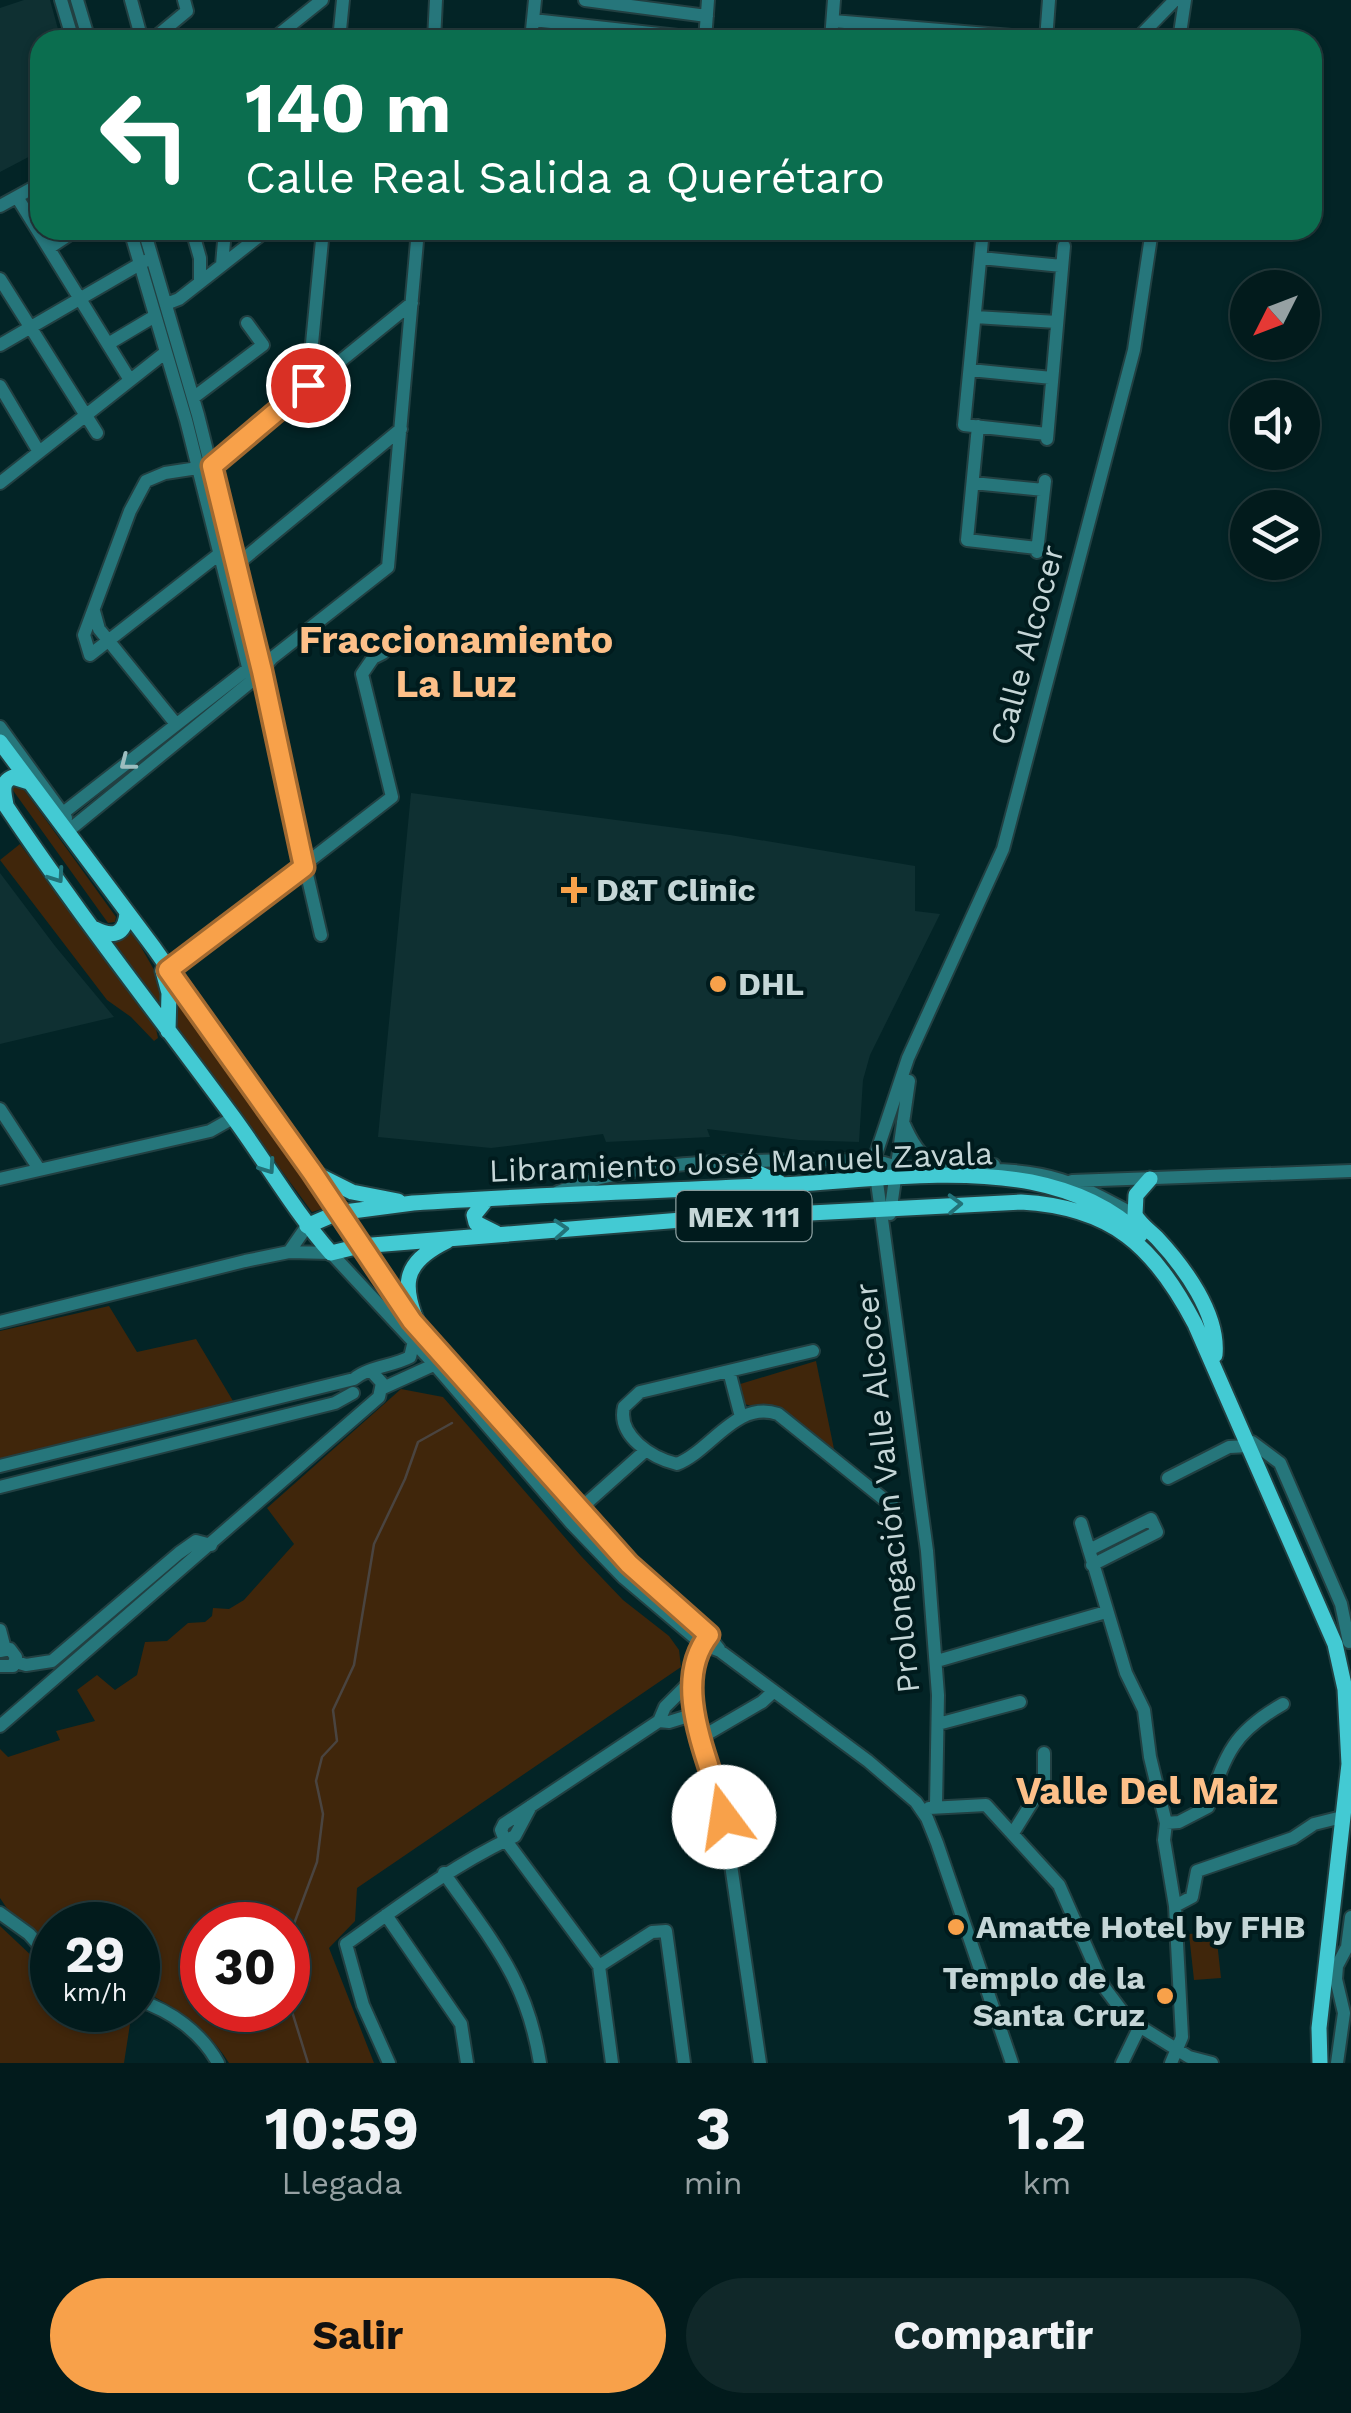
<!DOCTYPE html>
<html lang="es">
<head>
<meta charset="utf-8">
<style>
  :root { --surface:#021b1c; --page:#102829; --text:#f1f3f6; --muted:#96a1a3; --line:#23393b; --accent:#f8a14a }
  body { margin:0; font-family:"Work Sans",sans-serif; background:var(--page); color:var(--text); height:100vh; display:flex; flex-direction:column; font-size:38px; white-space:nowrap }
  * { box-sizing:border-box; margin:0 }
  p { font-size:32px; color:var(--muted) }
  .icon { flex:none; width:55px; height:55px; fill:none; stroke:currentColor; stroke-width:2; stroke-linecap:round; stroke-linejoin:round }
  .map { position:relative; height:2063px; overflow:hidden }
  .sheet { display:flex; flex-direction:column; background:var(--surface); flex:1 }
  .sheet>* { flex:none }
  .guide { position:absolute; left:30px; top:30px; width:1292px; height:210px; border-radius:30px; box-shadow:0 2px 8px #0004,0 0 0 2px var(--line); background:#0b6e4f; color:#fff; overflow:hidden }
  .needle { width:65px; rotate:228deg }
  .tools { position:absolute; left:1230px; top:270px; display:grid; gap:20px }
  .tools a { display:grid; place-items:center; width:90px; height:90px; border-radius:50%; background:var(--surface); box-shadow:0 2px 8px #0004,0 0 0 2px var(--line); font-size:50px }
  .speed { position:absolute; left:30px; top:1902px; display:flex; gap:20px; font-size:50px; font-weight:700; text-align:center }
  .speed>* { display:grid; place-content:center; width:130px; height:130px; border-radius:50%; background:var(--surface); box-shadow:0 2px 8px #0004,0 0 0 2px var(--line); line-height:1 }
  .speed small { font-size:25px; font-weight:400 }
  .speed .limit { border:15px solid #d22; background:#fff; color:#111 }
  .pin { position:absolute; display:grid; place-items:center; width:85px; height:85px; color:#fff; margin:-42px; border:5px solid #fff; border-radius:50%; box-shadow:0 2px 10px #0007 }
  .me { position:absolute; width:110px; margin:-55px; rotate:346deg; stroke-linejoin:round; filter:drop-shadow(0 0 8px #0008) }
  .turn { display:flex; align-items:center; gap:35px; height:210px; padding:0 50px; font-size:45px }
  .turn .icon { width:130px; height:130px; stroke-width:2.5 }
  .turn b { display:block; font-size:70px; line-height:85px }
  .eta { display:flex; justify-content:space-evenly; align-items:center; height:170px; text-align:center }
  .eta b { font-size:60px; font-weight:700; line-height:70px }
  .button { display:flex; gap:20px; margin-top:auto; padding:20px 50px }
  .button a { flex:1; height:115px; border-radius:60px; background:var(--accent); color:#111; font-size:40px; font-weight:700; line-height:115px; text-align:center }
  .button a+a { background:var(--page); color:var(--text) }
  .map>svg:first-child { display:block }
  .built { fill:#0f3032 }
  .green { fill:#40260b; fill-rule:evenodd }
  .lines { fill:none; stroke-linecap:round; stroke-linejoin:round }
  .stream { stroke:#4a4440; stroke-width:2.5 }
  .minor-casing { stroke:#224042; stroke-width:16 }
  .major-casing { stroke:#224042; stroke-width:19 }
  .minor { stroke:#26767b; stroke-width:12 }
  .major { stroke:#43cad3; stroke-width:15 }
  .oneway { stroke:#9dbec0 }
  .oneway2 { stroke:#227278 }
  .route-casing { stroke:#a16930; stroke-width:25 }
  .route { stroke:#f8a14a; stroke-width:18 }
  .poi-dot { fill:#f8a14a; stroke:#001b1d; stroke-width:4 }
  .labels { text-anchor:middle; dominant-baseline:central; stroke-width:8; stroke-linejoin:round; paint-order:stroke }
  .shield { fill:#001b1d; stroke:#8a9e9f; stroke-width:2.5 }
  .shield-label { font-size:30px; font-weight:bold; fill:#c5d6d7 }
  .street-label { font-size:32px; fill:#c5d6d7; stroke:#001b1d }
  .poi-label { font-size:32px; font-weight:bold; fill:#c5d6d7; stroke:#001b1d; text-anchor:start }
  .quarter-label { font-size:38px; font-weight:bold; fill:#fdc089; stroke:#001b1d }
</style>
</head>
<body>
<div class="map">
<svg width="1351" height="2063" viewBox="0 0 1351 2063">
  <rect width="100%" height="100%" fill="#032426"/>
  <!-- built -->
  <path class="built" d="M24 0H50L61 40H40V151L0 172V8Z
    M411 793 730 835 915 866V911L940 914 870 1055 863 1080 859 1142 799 1140 707 1129 710 1137 606 1142 603 1134 491 1148 378 1137Z
    M0 873 55 946 114 1017 0 1044Z"/>
  <!-- green -->
  <path class="green" d="M13 784H20L116 917 115 922 108 923 12 789Z
    M20 844 156 1029 158 1038 154 1041 131 1017 107 1000 0 860Z
    M129 926 161 982 166 1013 110 938Z
    M176 986 328 1207 312 1212 173 1023 178 1006Z
    M109 1306 137 1352 196 1339 239 1411 0 1472V1331Z
    M816 1361 835 1454 787 1416 741 1403 737 1385Z
    M401 1389 443 1397 581 1556 623 1600 669 1636 679 1650 681 1667 357 1888 355 1921 329 1948 374 2063H229C207 2028 174 2005 138 1989V1925H52V1949L8 1910 0 1898V1749L8 1757 60 1740 56 1731 95 1721 77 1690 97 1675 115 1690 137 1675 145 1642 167 1641 188 1623 205 1622 212 1616 213 1608 229 1609 244 1600 294 1544 267 1508ZM202 1925H288V2010H202Z
    M0 1926 52 1975V2010L132 2011 124 2063H0Z
    M1216 1932 1221 1978 1194 1980 1189 1934Z"/>
  <g class="lines">
    <!-- stream -->
    <path class="stream" d="M288 1940 317 1862 323 1814 316 1781 322 1757 337 1741 333 1710 354 1665 374 1544 405 1479 418 1442 452 1423
      M288 1978 290 2005 308 2063"/>
    <defs>
      <path id="minor" d="M61 0 73 40
        M77 0 89 40
        M131 0 142 40
        M585 0 707 16
        M533 20 705 39
        M833 21 1061 40
        M152 40 187 11 184 0
        M272 40 322 0
        M339 40 343 0
        M434 40 436 0
        M531 40 535 0
        M705 40 708 0
        M831 40 834 0
        M1046 40 1049 0
        M1136 40 1175 0
        M1179 40 1185 0
        M17 197 130 380
        M0 206 40 184
        M130 230 186 420 248 667 256 683
        M144 230 198 415 262 671 266 697 321 935
        M192 230 200 258V282
        M983 230 964 425 1047 434
        M49 248 76 230
        M981 258 1062 266
        M222 265 225 230
        M0 279 97 433
        M166 304 179 299 267 230
        M975 317 1057 322
        M108 344 155 316
        M0 345 145 261
        M970 370 1052 378
        M308 385 323 230
        M0 386 39 452
        M193 398 263 345 247 323
        M978 426 967 540 1037 548
        M1047 439 1064 246
        M0 483 166 352
        M973 483 1044 490
        M1037 552 1045 481
        M218 555 90 655 84 635 130 511 146 481 165 473 211 466 412 303
        M235 566 401 429
        M94 611 99 629 176 724
        M0 727 66 818
        M63 813 254 664
        M73 827 253 680 272 658 388 567 418 230
        M168 970 392 797 362 674 373 658 383 653
        M0 1109 39 1169
        M903 1122C926 1176 941 1165 994 1165
        M988 1170C1054 1170 1078 1185 1135 1215
        M0 1179 210 1131 233 1118
        M1072 1181 1351 1171
        M558 1192C652 1153 773 1162 874 1160L897 1167 938 1169
        M890 1214 909 1081
        M360 1246 399 1304 444 1358 629 1564 693 1617 719 1649
        M289 1252 307 1226
        M0 1322 245 1261 289 1252 331 1253 436 1366 571 1523 624 1578 702 1644 720 1651 868 1761 916 1802 927 1818 937 1843 1012 2063
        M813 1351 640 1392 624 1407C617 1436 652 1458 677 1464 712 1450 736 1400 778 1414L896 1509
        M729 1371 741 1417
        M383 1388 440 1362
        M1252 1442 1280 1463 1341 1604 1349 1642
        M0 1466 354 1379C368 1367 393 1366 410 1357L414 1341
        M1168 1478 1229 1447 1249 1446
        M0 1487 335 1403 353 1393
        M580 1509 645 1451
        M1081 1523 1126 1673 1144 1710 1150 1757 1166 1823 1164 1840 1175 1906 1182 2037 1171 2063
        M1089 1550 1151 1519 1157 1532 1092 1565
        M0 1630 5 1649
        M707 1637 692 1668 690 1682 695 1714 724 1817 760 2063
        M0 1651 10 1649 16 1657 13 1666H0
        M937 1661 1106 1612
        M16 1662 26 1665 52 1661 179 1553 196 1541 211 1545
        M659 1721 665 1707 690 1682
        M938 1724 1020 1702
        M0 1726 379 1397 382 1383 372 1372
        M702 1737 762 1702 774 1691
        M936 1805 938 1695 927 1551 874 1160 908 1058 1003 849 1134 350 1152 230
        M929 1808 986 1805 1059 1885 1104 1987 1128 2019 1189 2057 1212 2063
        M1166 1823 1179 1822 1208 1807C1226 1754 1232 1733 1283 1704
        M1013 1833 1044 1783V1753
        M504 1838 599 1966 612 2063
        M504 1838 501 1830 504 1824 659 1721 669 1722 695 1714
        M444 1873C491 1940 527 1979 540 2063
        M1175 1906 1192 1897 1197 1871 1293 1838 1314 1824 1342 1817
        M0 1913 29 1934 52 1960
        M386 1915 461 2024 467 2063
        M599 1966 652 1932 666 1931 684 2063
        M138 2000C171 2011 201 2032 218 2063
        M389 2063 363 2005 346 1944C402 1904 455 1864 515 1836L531 1806
        M1122 2063 1139 2028
        M1337 2063 1344 2013 1336 1979 1337 1966 1347 1947 1351 1917"/>
      <path id="major" d="M0 742 154 948 312 1173 360 1246
        M0 797C73 907 155 1011 233 1117 266 1162 294 1211 331 1253L360 1246 694 1219 1021 1202C1112 1207 1154 1246 1195 1324L1335 1644 1345 1689 1349 1764 1319 2028 1320 2063
        M6 805C4 793 0 782 13 777L29 782
        M95 929C113 938 125 935 127 913
        M163 971 169 993 168 1031
        M747 1163 756 1172 780 1183
        M316 1174 352 1192 398 1201
        M1150 1179 1136 1195 1135 1215C1141 1225 1149 1230 1157 1238 1184 1267 1219 1314 1215 1355
        M487 1199 474 1215 476 1223 496 1233
        M307 1226 337 1213 413 1203C535 1195 657 1191 779 1185 862 1181 949 1167 1031 1182 1071 1190 1111 1207 1140 1235
        M420 1330C402 1286 400 1264 447 1241"/>
    </defs>
    <!-- minor casing -->
    <use href="#minor" class="minor-casing"/>
    <!-- major casing -->
    <use href="#major" class="major-casing"/>
    <!-- minor -->
    <use href="#minor" class="minor"/>
    <!-- major -->
    <use href="#major" class="major"/>
  </g>
  <!-- one-way arrows -->
  <defs><path id="oneway-chevron" d="M-2-3.5L2.5 0L-2 3.5" fill="none" stroke-width="1.6" stroke-linecap="round" stroke-linejoin="round" transform="scale(2.5)"/></defs>
  <use class="oneway" href="#oneway-chevron" transform="translate(127 763) rotate(142)"/>
  <g class="oneway2">
    <use href="#oneway-chevron" transform="translate(57 876) rotate(55)"/>
    <use href="#oneway-chevron" transform="translate(268 1167) rotate(55)"/>
    <use href="#oneway-chevron" transform="translate(955 1204) rotate(-2)"/>
    <use href="#oneway-chevron" transform="translate(561 1229) rotate(-4)"/>
  </g>
  <g class="lines">
    <defs>
      <path id="route" d="M308 385 212 466 262 671 304 867 168 970 312 1172 412 1321 629 1564 709 1635C669 1685 711 1762 724 1817"/>
    </defs>
    <!-- route casing -->
    <use href="#route" class="route-casing"/>
    <!-- route -->
    <use href="#route" class="route"/>
  </g>
  <!-- markers -->
  <g class="poi-dot">
    <path d="M569 875h10v10h10v10h-10v10h-10v-10h-10v-10h10z"/>
    <circle cx="718" cy="984" r="10"/>
    <circle cx="956" cy="1927" r="10"/>
    <circle cx="1165" cy="1996" r="10"/>
  </g>
  <g class="labels">
    <!-- shield labels -->
    <rect class="shield" x="676.5" y="1191" width="135" height="50" rx="8"/>
    <g class="shield-label">
      <text x="744" y="1216">MEX 111</text>
    </g>
    <!-- street labels -->
    <g class="street-label">
      <text transform="translate(1027 645) rotate(-75)">Calle Alcocer</text>
      <text transform="translate(741 1162) rotate(-2)">Libramiento José Manuel Zavala</text>
      <text transform="translate(887 1488) rotate(-96)">Prolongación Valle Alcocer</text>
    </g>
    <!-- poi labels -->
    <g class="poi-label">
      <text x="596" y="890">D&amp;T Clinic</text>
      <text x="738" y="984">DHL</text>
      <text x="976" y="1927">Amatte Hotel by FHB</text>
      <text x="1145" y="1978" text-anchor="end">Templo de la<tspan x="1145" dy="37">Santa Cruz</tspan></text>
    </g>
    <!-- quarter labels -->
    <g class="quarter-label">
      <text x="456" y="640">Fraccionamiento<tspan x="456" dy="44">La Luz</tspan></text>
      <text x="1147" y="1791">Valle Del Maiz</text>
    </g>
  </g>
</svg>
<div class="tools">
<a><svg class="needle" viewBox="-14 -14 28 28"><path d="M0-13l5 13h-10z" fill="#e53935"/><path d="M0 13l5-13h-10z" fill="#96a1a3"/></svg></a>
<a><svg class="icon" aria-label="sound" viewBox="0 0 24 24"><path d="M4 9h4l5-4v14l-5-4H4zM17 9q2 3 0 6"/></svg></a>
<a><svg class="icon" aria-label="layers" viewBox="0 0 24 24"><path d="M12 4l9 5-9 5-9-5zM3 14l9 5 9-5"/></svg></a>
</div>
<div class="speed"><div>29<small>km/h</small></div><div class="limit">30</div></div>
<div class="pin" style="left:308px;top:385px;background:#d93025"><svg class="icon" aria-label="arrive" viewBox="0 0 24 24"><path d="M6 21V4h12l-3 4 3 4H6"/></svg></div>
<svg class="me" style="left:724px;top:1817px" viewBox="-20 -20 40 40"><circle r="19" fill="#fff"/><path d="M0-13L10 11 0 6-10 11z" fill="#f8a14a"/></svg>
<div class="guide">
<div class="turn"><svg class="icon" aria-label="left" viewBox="0 0 24 24"><path d="M17 20v-9H6M10 6l-5 5 5 5"/></svg><div><b>140 m</b>Calle Real Salida a Querétaro</div></div>
</div>
</div>
<section class="sheet">
<div class="eta">
<div><b>10:59</b><p>Llegada</p></div>
<div><b>3</b><p>min</p></div>
<div><b>1.2</b><p>km</p></div>
</div>
<div class="button"><a>Salir</a><a>Compartir</a></div>
</section>
</body>
</html>
